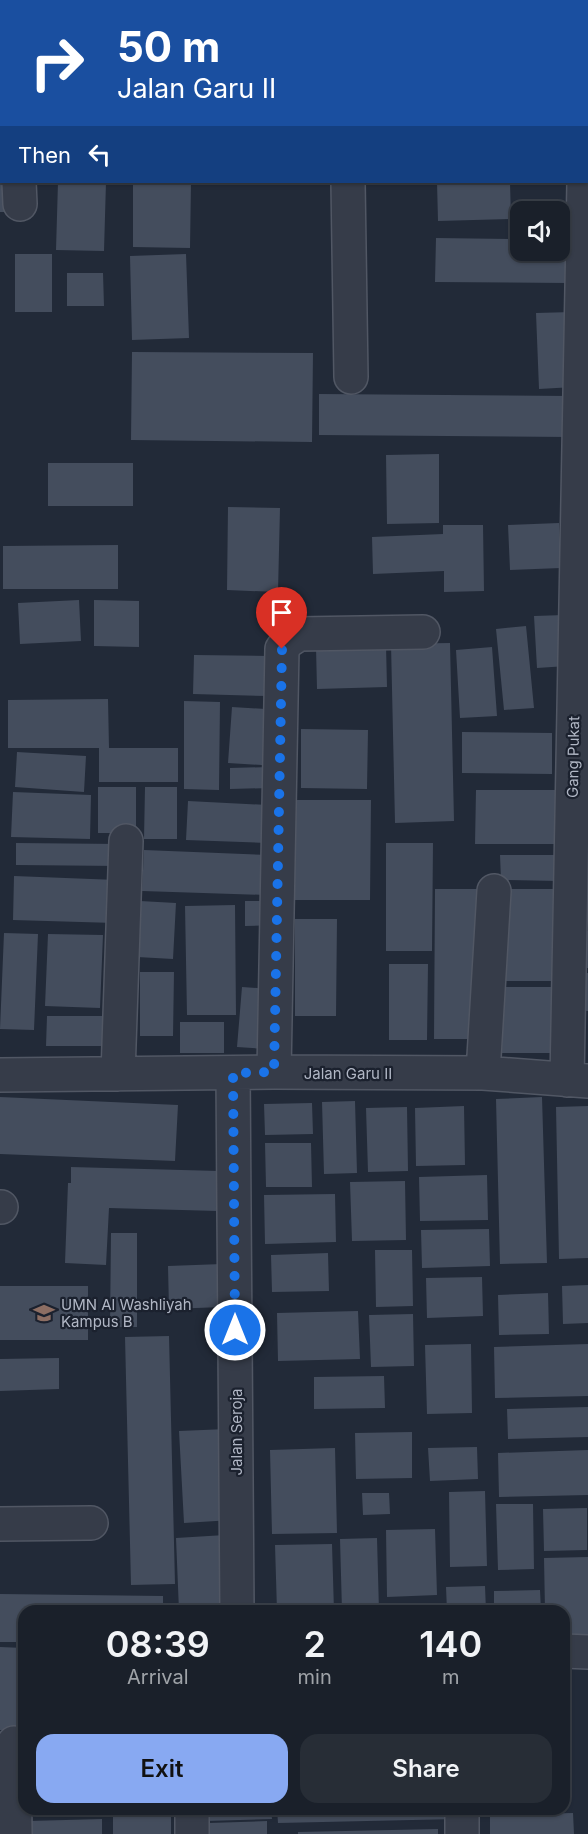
<!DOCTYPE html>
<html lang="en">
<head>
<meta charset="utf-8">
<style>
  :root { --surface:#1a202a; --page:#272d36; --text:#f1f3f6; --muted:#9fa3a8; --line:#383e47; --accent:#88a9f2 }
  body { margin:0; font-family:Inter,sans-serif; background:var(--page); color:var(--text); height:100vh; display:flex; flex-direction:column; font-size:22px; white-space:nowrap }
  * { box-sizing:border-box; margin:0 }
  p { font-size:20px; color:var(--muted) }
  .icon { flex:none; width:33px; height:33px; fill:none; stroke:currentColor; stroke-width:2; stroke-linecap:round; stroke-linejoin:round }
  .map { position:relative; flex:1; overflow:hidden }
  .details { position:absolute; left:18px; top:1605px; width:552px; height:210px; display:flex; flex-direction:column; background:var(--surface); border-radius:18px; box-shadow:0 2px 4px #0004,0 0 0 2px var(--line) }
  .details>* { flex:none }
  .hud { position:absolute; left:0px; top:0px; width:588px; height:183px; box-shadow:0 2px 4px #0004,0 0 0 2px var(--line); background:#1a4fa0; color:#fff; overflow:hidden }
  .fabs { position:absolute; left:510px; top:201px; display:grid; gap:12px }
  .fabs a { display:grid; place-items:center; width:60px; height:60px; border-radius:12px; background:var(--surface); box-shadow:0 2px 4px #0004,0 0 0 2px var(--line); font-size:30px }
  .pin { position:absolute; display:grid; place-items:center; width:51px; height:51px; color:#fff; margin:-62px -26px; border-radius:50% 50% 50% 0; rotate:-45deg; box-shadow:0 0 6px #0007 }
  .pin .icon { rotate:45deg }
  .me { position:absolute; width:66px; margin:-33px; rotate:0deg; stroke-linejoin:round; filter:drop-shadow(0 0 4px #0008) }
  .turn { display:flex; align-items:center; gap:21px; height:126px; padding:0 18px; font-size:27px }
  .turn .icon { width:78px; height:78px; stroke-width:2.5 }
  .turn b { display:block; font-size:42px; line-height:51px }
  .then { display:flex; align-items:center; height:57px; padding:0 18px; background:#0003; gap:12px; font-size:22px }
  .eta { display:flex; justify-content:space-evenly; align-items:center; height:102px; text-align:center }
  .eta b { font-size:36px; font-weight:600; line-height:42px }
  .button { display:flex; gap:12px; margin-top:auto; padding:12px 18px }
  .button a { flex:1; height:69px; border-radius:18px; background:var(--accent); color:#111; font-size:24px; font-weight:600; line-height:69px; text-align:center }
  .button a+a { background:var(--page); color:var(--text) }
  .map>svg:first-child { display:block }
  .building { fill:#444d5d }
  .lines { fill:none; stroke-linecap:round; stroke-linejoin:round }
  .minor-casing { stroke:#515764; stroke-width:36 }
  .minor { stroke:#363c49; stroke-width:33 }
  .route { stroke:#1a73e8; stroke-width:10; stroke-dasharray:0 18 }
  .labels { text-anchor:middle; dominant-baseline:central; stroke-width:4.5; stroke-linejoin:round; paint-order:stroke }
  .street-label { font-size:15px; fill:#b1b7c5; stroke:#1b212e }
  .poi-label { font-size:15px; fill:#b1b7c5; stroke:#1b212e; text-anchor:start }
</style>
</head>
<body>
<div class="map">
<svg width="588" height="1834" viewBox="0 0 588 1834">
  <rect width="100%" height="100%" fill="#222a38"/>
  <!-- building -->
  <path class="building" d="M0 182H5L6 212H0Z
    M58 182H106L104 251 56 250Z
    M133 182H191L190 248 133 247Z
    M437 182H510L511 219 438 221Z
    M436 238 520 239V250H560V239H568V283L435 282Z
    M15 254H52V312H15Z
    M186 254 189 338 132 340 130 256Z
    M67 273H103L104 306H67Z
    M572 312 574 387 539 389 536 313Z
    M132 352 313 353 312 442 131 440Z
    M319 394 570 396V437L319 435Z
    M439 454V523L387 524 386 455Z
    M48 463H133V506H48Z
    M228 507 280 508 278 592 227 590Z
    M559 523 561 568 510 570 508 525Z
    M443 525H483L484 591 444 592V571L373 574 372 537 443 534Z
    M118 545V589H3V546Z
    M79 600 81 641 20 644 18 603Z
    M94 600 139 601V647L94 646Z
    M564 615 567 666 537 668 534 616Z
    M526 626 534 708 504 710 496 629Z
    M450 643 454 821 395 823 391 644Z
    M386 645 387 687 317 689 316 647Z
    M492 647 497 716 460 718 456 650Z
    M194 655 269 656 268 696 193 694Z
    M108 699 109 748H178V782H99V748H8V700Z
    M184 701 220 702 219 790 184 789Z
    M232 707 281 710 277 766 228 763Z
    M301 729 368 730 367 789 301 788Z
    M462 732 552 733V774L462 773Z
    M17 752 86 756 84 792 15 787Z
    M269 767 270 788 230 789V768Z
    M98 787H136V833H98Z
    M145 787H177V839H144Z
    M476 790H563L562 844H475Z
    M13 792 91 795 90 839 11 837Z
    M291 800H371L370 900H291Z
    M188 801 268 805 267 843 186 840Z
    M16 843 120 844V866L16 865Z
    M386 843H433L432 951H386Z
    M144 850 269 855 267 895 142 891Z
    M500 855H559V881L501 880Z
    M14 876 117 880 115 923 13 920Z
    M435 889H478L477 1039H434Z
    M501 889H559L558 981H500Z
    M140 901 176 903 173 959 137 957Z
    M245 901H276V925L245 926Z
    M235 905 236 1015H187L185 906Z
    M295 919H337L336 1016H295Z
    M584 931H588V968H584Z
    M4 933 38 934 34 1030 0 1029Z
    M48 934 103 935 100 1008 45 1006Z
    M389 964H428L427 1040H389Z
    M140 972H174L173 1036H140Z
    M584 973H588V1011H584Z
    M242 987 270 989 265 1049 237 1047Z
    M503 987H560L559 1053H502Z
    M47 1016H117V1046H46Z
    M180 1022H224V1053H180Z
    M0 1097 178 1105 175 1161 0 1154Z
    M542 1097 547 1263 500 1264 496 1099Z
    M355 1101 357 1173 324 1174 322 1102Z
    M312 1103 313 1134 265 1135 264 1104Z
    M464 1106 465 1165 416 1166 415 1108Z
    M588 1106V1258L559 1259 556 1107Z
    M407 1107 408 1171 368 1172 366 1108Z
    M265 1143H311L312 1187H266Z
    M71 1167 219 1171 218 1211 109 1208 106 1265 65 1263 68 1183H71Z
    M487 1175 488 1220 420 1221 419 1177Z
    M405 1181 406 1240 352 1241 350 1182Z
    M335 1194 336 1242 265 1244 264 1195Z
    M489 1229 490 1266 422 1268 421 1230Z
    M111 1233H137V1327H110Z
    M375 1250H412L413 1306 376 1307Z
    M328 1253 329 1291 272 1292 271 1255Z
    M222 1264 223 1307 169 1309 168 1266Z
    M482 1277 483 1316 427 1318 426 1278Z
    M588 1285V1323L563 1324 562 1286Z
    M0 1286H88V1340H0Z
    M548 1293 549 1334 499 1335 498 1295Z
    M358 1311 360 1359 278 1361 277 1313Z
    M413 1314 414 1366 371 1367 369 1315Z
    M169 1336 175 1584 131 1585 125 1337Z
    M471 1344 472 1413 427 1414 425 1345Z
    M588 1344V1396L495 1398 494 1347Z
    M59 1358V1389L0 1391V1359Z
    M384 1376 385 1408 314 1409V1377Z
    M588 1407V1437L508 1439 507 1409Z
    M227 1429 232 1520 184 1523 179 1431Z
    M412 1432V1478L356 1479 355 1433Z
    M477 1447 478 1479 430 1481 428 1448Z
    M335 1448 337 1533 272 1534 270 1450Z
    M588 1450V1495L499 1497 498 1453Z
    M485 1491 487 1566 450 1567 449 1492Z
    M362 1493H389L390 1514 363 1515Z
    M496 1504H533L534 1569 498 1570Z
    M587 1508V1550L544 1551 543 1509Z
    M435 1529 437 1595 387 1597 386 1530Z
    M225 1535 228 1611H179L176 1538Z
    M377 1538 379 1611H342L340 1539Z
    M332 1544 334 1611H277L275 1545Z
    M588 1557V1635H564V1611H545L544 1558Z
    M485 1586 486 1611H447L446 1587Z
    M540 1590 541 1611H494V1591Z
    M0 1594 163 1596V1611H24V1642H0Z
    M0 1647 24 1648 22 1730H0Z
    M564 1758H570L571 1796H564Z
    M41 1809H96V1813H41Z
    M206 1809H271L272 1819 206 1821Z
    M277 1809H457V1819L278 1823Z
    M113 1812 171 1813V1834H113Z
    M573 1813 574 1834H490V1815Z
    M102 1819V1834H29V1821Z
    M267 1821V1834H209V1823Z
    M438 1829V1834H298V1832Z"/>
  <g class="lines">
    <defs>
      <path id="minor" d="M348 0V2
        M45 2V0
        M586 53 588 0
        M19 182 20 204
        M348 182 351 377
        M274 1072 282 649 288 641 299 634 423 632
        M233 1073 237 1611
        M483 1073 494 891
        M118 1074 126 841
        M0 1075 274 1072 483 1073 588 1081
        M567 1080 584 182
        M0 1207H1
        M0 1524 91 1523
        M564 1651 588 1652
        M14 1743 15 1834
        M192 1809V1834
        M462 1809V1834"/>
    </defs>
    <!-- minor casing -->
    <use href="#minor" class="minor-casing"/>
    <!-- minor -->
    <use href="#minor" class="minor"/>
  </g>
  <g class="lines">
    <!-- route -->
    <path class="route" d="M235 1330 233 1073 274 1072 282 649"/>
  </g>
  <!-- icons -->
  <defs>
    <symbol id="university-bare" viewBox="-9 -9 18 18"><path d="M0-5L7-2L0 1L-7-2ZM-4 1L0 2.5L4 1V4Q0 6-4 4Z" fill="#8d6e63" stroke="#1b212e" stroke-width="2.5" paint-order="stroke"/></symbol>
  </defs>
  <g fill-rule="evenodd">
    <use href="#university-bare" x="29" y="1298" width="30" height="30"/>
  </g>
  <g class="labels">
    <!-- street labels -->
    <g class="street-label">
      <text transform="translate(573 757) rotate(-89)">Gang Pukat</text>
      <text x="348" y="1073">Jalan Garu II</text>
      <text transform="translate(236 1432) rotate(-90)">Jalan Seroja</text>
    </g>
    <!-- poi labels -->
    <g class="poi-label">
      <text x="61" y="1304">UMN Al Washliyah<tspan x="61" dy="17">Kampus B</tspan></text>
    </g>
  </g>
</svg>
<div class="fabs">
<a><svg class="icon" aria-label="sound" viewBox="0 0 24 24"><path d="M4 9h4l5-4v14l-5-4H4zM17 9q2 3 0 6"/></svg></a>
</div>
<div class="pin" style="left:282px;top:649px;background:#d93025"><svg class="icon" aria-label="arrive" viewBox="0 0 24 24"><path d="M6 21V4h12l-3 4 3 4H6"/></svg></div>
<svg class="me" style="left:235px;top:1330px" viewBox="-20 -20 40 40"><circle r="17" fill="#1a73e8" stroke="#fff" stroke-width="3"/><path d="M0-11L8 9 0 5-8 9z" fill="#fff"/></svg>
<div class="hud">
<div class="turn"><svg class="icon" aria-label="right" viewBox="0 0 24 24"><path d="M7 20v-9h11M14 6l5 5-5 5"/></svg><div><b>50 m</b>Jalan Garu II</div></div>
<div class="then">Then<svg class="icon" aria-label="left" viewBox="0 0 24 24"><path d="M17 20v-9H6M10 6l-5 5 5 5"/></svg></div>
</div>
<section class="details">
<div class="eta">
<div><b>08:39</b><p>Arrival</p></div>
<div><b>2</b><p>min</p></div>
<div><b>140</b><p>m</p></div>
</div>
<div class="button"><a>Exit</a><a>Share</a></div>
</section>
</div>
</body>
</html>
